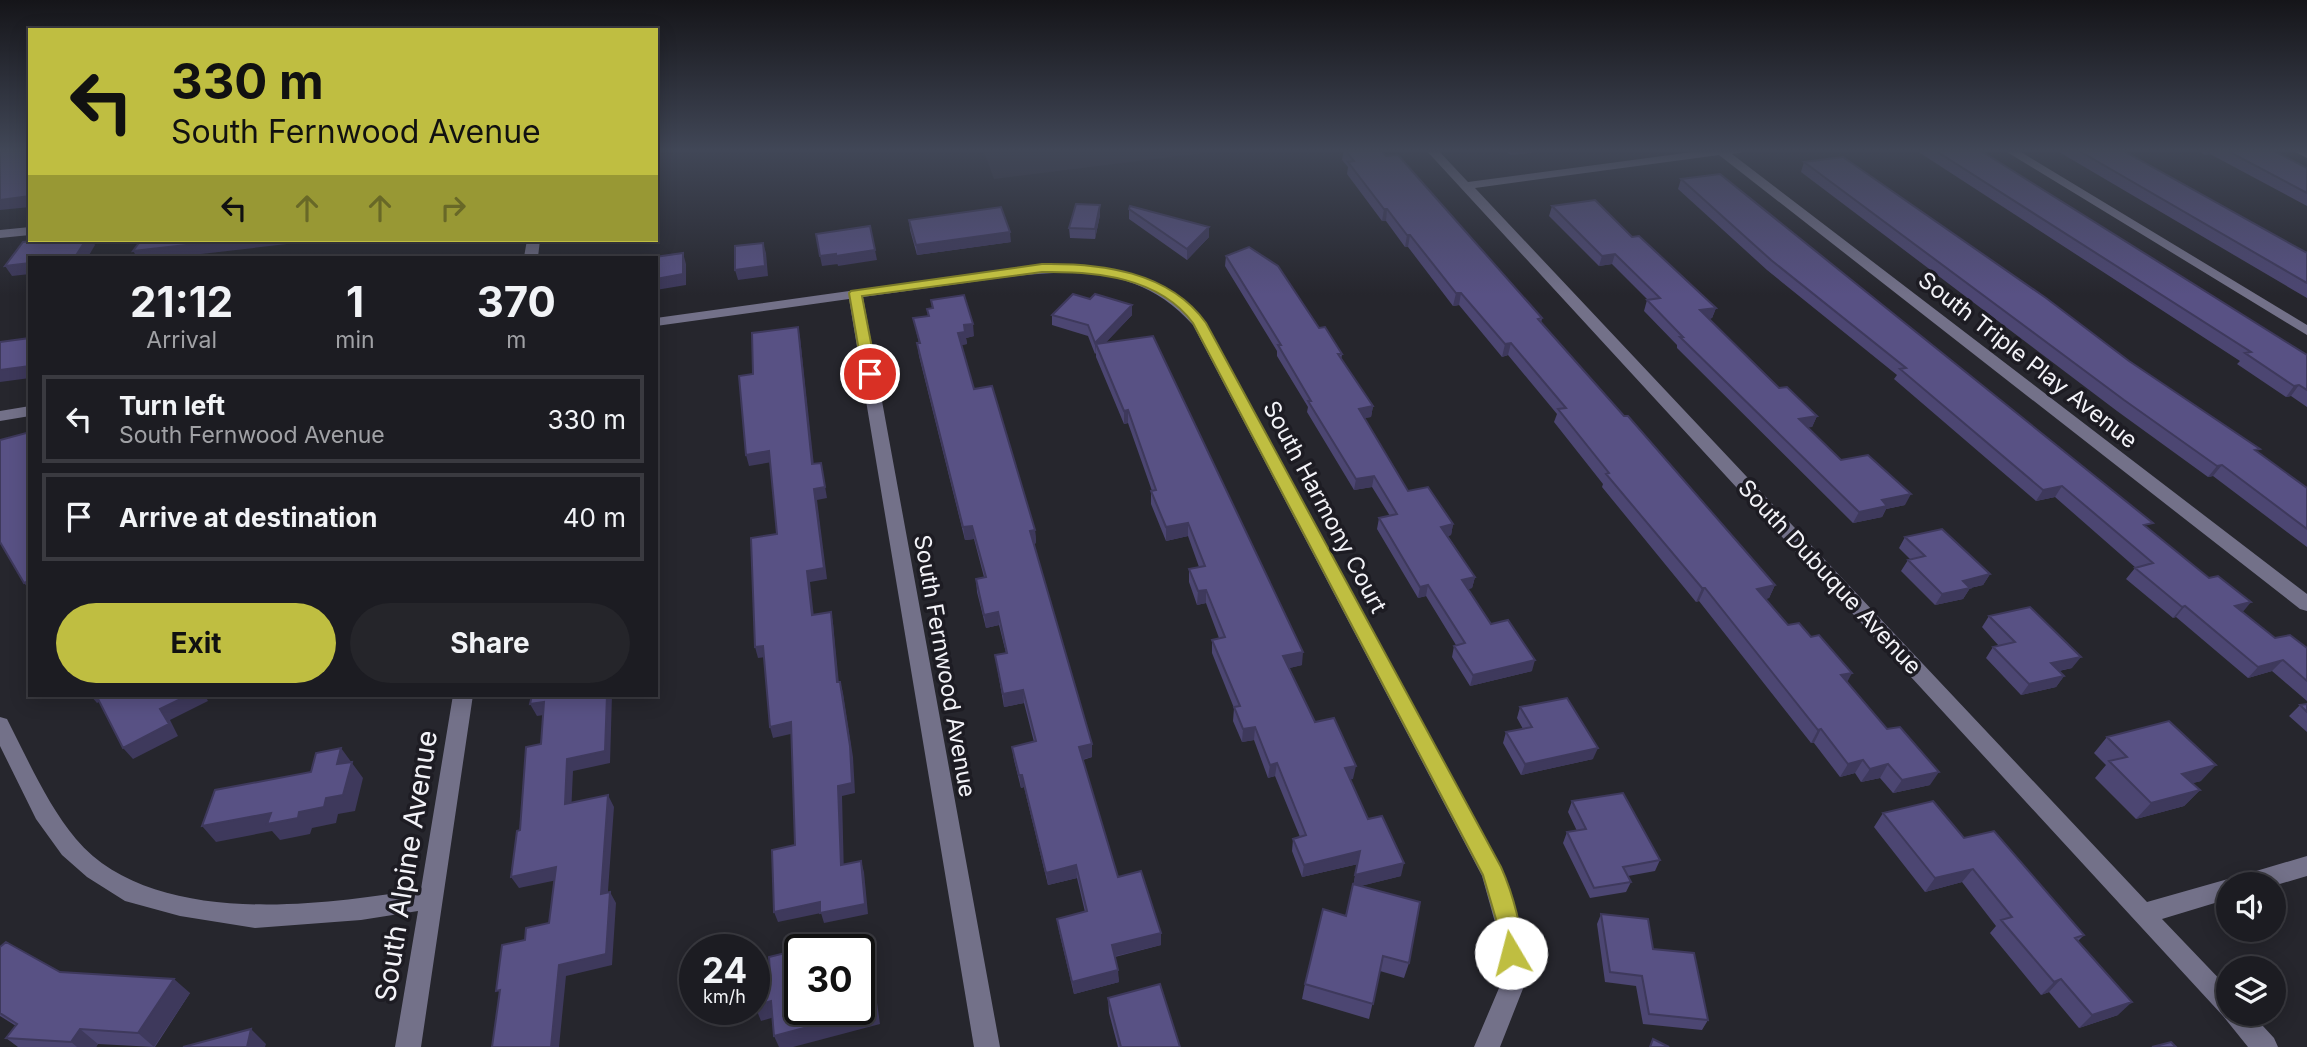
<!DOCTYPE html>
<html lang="en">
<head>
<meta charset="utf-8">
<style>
  :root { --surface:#1c1c22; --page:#25252a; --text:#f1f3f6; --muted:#a0a1a5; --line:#3a3a40; --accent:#bfbe41 }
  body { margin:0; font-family:Inter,sans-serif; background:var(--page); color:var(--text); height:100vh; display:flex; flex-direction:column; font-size:26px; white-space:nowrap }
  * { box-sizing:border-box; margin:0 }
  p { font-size:23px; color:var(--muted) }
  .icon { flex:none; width:38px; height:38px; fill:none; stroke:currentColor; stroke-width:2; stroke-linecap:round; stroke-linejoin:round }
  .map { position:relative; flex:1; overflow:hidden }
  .drawer { position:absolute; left:28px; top:256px; width:630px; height:441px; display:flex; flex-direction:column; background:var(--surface); border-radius:0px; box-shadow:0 4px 18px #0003,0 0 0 2px var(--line) }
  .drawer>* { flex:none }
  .hud { position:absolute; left:28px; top:28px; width:630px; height:214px; border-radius:0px; box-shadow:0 4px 18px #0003,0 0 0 2px var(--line); background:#bfbe41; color:#111; overflow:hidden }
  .controls { position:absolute; left:2216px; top:872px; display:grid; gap:14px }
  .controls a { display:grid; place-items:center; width:70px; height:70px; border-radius:50%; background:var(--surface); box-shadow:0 4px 18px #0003,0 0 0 2px var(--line); font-size:35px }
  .speed { position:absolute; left:679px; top:934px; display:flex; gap:14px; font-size:35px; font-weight:700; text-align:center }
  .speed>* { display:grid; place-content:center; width:91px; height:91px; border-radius:50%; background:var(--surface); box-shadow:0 4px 18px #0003,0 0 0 2px var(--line); line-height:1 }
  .speed small { font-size:18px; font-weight:400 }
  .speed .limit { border:4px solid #111; border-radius:10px; background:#fff; color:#111 }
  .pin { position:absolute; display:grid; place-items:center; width:60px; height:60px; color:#fff; margin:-30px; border:4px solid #fff; border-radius:50%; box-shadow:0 2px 7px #0007 }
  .me { position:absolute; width:77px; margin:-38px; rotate:352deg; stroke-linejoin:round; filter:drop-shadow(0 0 5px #0008) }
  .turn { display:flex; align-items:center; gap:24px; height:147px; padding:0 28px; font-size:32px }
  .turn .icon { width:91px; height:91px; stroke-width:2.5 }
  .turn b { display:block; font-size:49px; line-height:60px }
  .lanes { display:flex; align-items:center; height:66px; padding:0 28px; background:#0003; justify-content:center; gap:35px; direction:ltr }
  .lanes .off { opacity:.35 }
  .eta { display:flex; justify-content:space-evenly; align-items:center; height:119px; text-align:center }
  .eta b { font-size:42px; font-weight:700; line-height:49px }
  .cta { display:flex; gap:14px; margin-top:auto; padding:14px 28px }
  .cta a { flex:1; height:80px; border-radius:42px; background:var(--accent); color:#111; font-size:28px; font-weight:700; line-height:80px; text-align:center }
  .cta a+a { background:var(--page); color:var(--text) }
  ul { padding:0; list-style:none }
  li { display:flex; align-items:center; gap:21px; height:88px; margin:0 14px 10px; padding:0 14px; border:4px solid var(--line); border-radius:0px }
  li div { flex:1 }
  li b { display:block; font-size:26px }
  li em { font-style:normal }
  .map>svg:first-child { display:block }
  .built { fill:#302f3c }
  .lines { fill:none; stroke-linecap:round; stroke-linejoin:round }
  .minor { fill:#737189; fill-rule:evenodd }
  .wall { fill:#4c4672 }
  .shaded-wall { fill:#3e395c }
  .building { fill:#585184; stroke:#3e395c; stroke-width:2 }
  .route { fill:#bfbe41; stroke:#7c7c2a; stroke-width:2 }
  .labels { text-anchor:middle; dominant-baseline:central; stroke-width:7; stroke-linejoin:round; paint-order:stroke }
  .street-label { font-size:23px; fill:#f3f3f8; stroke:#1d1c23 }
  .near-street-label { font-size:28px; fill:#f3f3f8; stroke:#1d1c23 }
</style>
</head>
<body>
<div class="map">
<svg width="2307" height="1047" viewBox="0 0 2307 1047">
  <rect width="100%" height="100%" fill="#26262d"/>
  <!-- built -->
  <path class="built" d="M983 149H1235L994 179Z"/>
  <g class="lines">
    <!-- minor -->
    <path class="minor" d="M1425 149H1437L1468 182 1715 149H1745L1743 152 1732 154 2307 594V611L2300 609 1719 155 1475 188 2147 902 2228 879 2236 882 2238 877 2246 874 2307 856V876L2273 886V884H2228V899L2162 919 2228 988V1013H2251L2274 1038 2278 1047H2248L2223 1016Z
      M2002 149H2016L2307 325V335Z
      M2290 149 2307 150V158Z
      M30 227V235L0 238V230Z
      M527 240H540L538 257H524Z
      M1042 264C1103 264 1167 271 1206 323L1504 874 1520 926 1526 981 1500 1047H1474L1502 981 1496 926 1482 876 1193 325C1135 259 1057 270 979 281 940 286 902 292 863 297L1000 1047H974L849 299 656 326V318Z
      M30 406V416L0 421V411Z
      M453 695H473L421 1047H395L418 911 361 920 255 928 180 916 125 901 87 877 62 855 36 819 0 746V717L7 719C28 760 47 804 76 839 151 928 320 906 421 889Z"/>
  </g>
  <!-- wall -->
  <path class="wall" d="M1344 149 1386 156 1542 318 1541 323 1775 585 1769 598 1765 599 1788 625 1847 682 1930 785 1893 793 1880 778 1861 782 1855 773 1840 777 1814 743H1811L1699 601 1696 602 1602 487 1603 484 1554 422 1557 414 1508 355 1502 357 1459 305 1453 306 1408 247H1405L1386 221H1382L1347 174 1348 167 1342 160Z
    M1504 149H1561L1511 155Z
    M1914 149H1978L2307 355V407L2291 396 2286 397 2237 364 2240 361Z
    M2054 149H2120L2307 253V298Z
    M2195 149H2270L2307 168V206L2210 154 2205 155Z
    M1804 162 2129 361 2307 488V547L2213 476 2208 477 2117 411 1801 172Z
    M1681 179 2148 528 2243 612 2275 638 2307 648V701L2272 671 2248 678 2176 617 2173 618 2126 579 2135 568H2136L2055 497 2036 501 1894 379 1897 375 1767 270 1678 189Z
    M1100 205V215L1095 239 1070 238 1069 228Z
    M1552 206 1632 237 1716 308 1712 318 1709 319 1779 388 1817 416 1812 427H1808L1841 460 1905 505 1886 509 1882 517 1853 523 1677 348V345L1644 311 1647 300H1648L1612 264 1599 266 1549 216Z
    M1129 209 1209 227V237L1187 260 1129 219Z
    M909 220 1011 242 917 255 910 230Z
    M1226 256 1319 328 1342 354 1341 360 1373 406 1371 417 1364 418 1408 491 1453 524 1451 535 1448 536 1475 577 1472 588 1468 589 1491 624 1532 671 1470 686 1452 657 1454 646 1456 645 1426 596 1418 598 1377 529 1379 518 1390 516 1372 487 1354 490 1307 412 1308 407 1277 356V351L1225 266Z
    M931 300 974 336 966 338 967 344 961 345 974 389 1035 530 1036 543 1034 544 1092 757 1083 760 1118 877 1161 933V945L1115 957 1119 982 1074 994 1059 931 1057 919 1085 912 1077 878 1048 885 1024 787 1021 788 1014 760 1012 747 1034 742 1024 703 1004 707 995 655 1006 653 999 625 986 628 977 592 976 579 984 577 974 539 965 540 919 356 917 343H919L913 318 928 316 927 309 932 308Z
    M1052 315H1132L1106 342 1302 665 1289 668 1315 722 1353 779H1350L1368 819 1401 876 1360 886 1409 963 1404 978 1380 971 1369 1019 1302 999 1305 984 1346 916 1358 864 1302 877 1292 851 1293 839 1300 837 1275 776 1268 778 1254 740 1242 742 1233 721 1234 708 1212 653V640L1219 638 1206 603 1197 605 1189 582V569L1199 567 1188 536 1166 541 1151 504V491H1152L1128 423 1124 424 1096 357V353L1095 354 1088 336 1052 325Z
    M1905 537 1990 574 1983 585 1970 588 1963 599 1935 605 1901 571 1908 560H1911L1899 548Z
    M1989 616 2072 668 2059 671 2064 676 2056 687 2021 695 1986 658 1993 647 1999 646 1982 627Z
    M2307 704V732L2289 716 2300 705Z
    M1520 707 1593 759 1521 775 1503 743 1506 732 1523 729 1517 718Z
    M2107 737 2201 781 2192 783 2200 790 2184 806 2136 819 2095 778 2106 765 2094 753Z
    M1572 801 1660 860 1655 871 1628 876 1631 882 1626 892 1590 898 1563 843 1567 832 1577 831 1568 812Z
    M1883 813 1964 838 2084 935 2078 941 2118 1015 2079 1028 2049 992 2041 995 1990 933 1996 926 1962 882 1925 892 1874 827Z
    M1601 914 1653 949 1708 1020 1702 1030 1643 1024 1636 986 1605 982 1597 924Z
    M0 947 60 972 190 993 155 1047 98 1044 96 1047H18L6 1038 16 1026 0 1016Z
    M1108 998 1180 1047H1118L1109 1013Z"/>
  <!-- shaded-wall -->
  <path class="shaded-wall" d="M1512 149H1561L1511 155Z
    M2209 149H2213L2210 154 2205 155Z
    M30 196V207L0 210V200Z
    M1100 205V215L1095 239V229Z
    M1384 209H1387L1386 221H1382Z
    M1209 227V237L1187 260V249Z
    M1010 232 1011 242 917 255 916 245Z
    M1407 235H1410L1408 247H1405Z
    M86 240H92L95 245 88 257H72Z
    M231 240H322L175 257H137L133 251Z
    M763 243 766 253 768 276 738 280 735 270Z
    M875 250 877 260 838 266 836 256Z
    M683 253 686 264V285L656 290V279Z
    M836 254 838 264 822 266 820 256Z
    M1615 254 1612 264 1599 266 1602 256Z
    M30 263V274L12 276 5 266Z
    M1456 293H1461L1459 305 1453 306Z
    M1132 305V315L1098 351 1096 344 1095 354V343Z
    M1716 308 1712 318 1696 321 1700 310Z
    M973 324 974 336 966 338 967 344 960 345 958 333 964 325Z
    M798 327 800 337 815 475 812 464Z
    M1511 343 1508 355 1502 357 1505 344Z
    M30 366V378L0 382V370Z
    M2299 385 2291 396 2286 397 2294 386Z
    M1373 406 1371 417 1357 419 1359 409Z
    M1128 410V423L1124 424V411Z
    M1817 416 1812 427 1794 430 1799 419Z
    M769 451 772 462 749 466 746 455Z
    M821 463 827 498 817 500 827 579 810 582 815 626 812 615 807 571 814 489Z
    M2222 465 2213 476 2208 477 2217 466Z
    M1374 476 1372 487 1354 490 1356 479Z
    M2062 486 2055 497 2036 501 2043 490Z
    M1911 494 1905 505 1886 509 1882 517 1853 523 1859 512 1882 500Z
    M1188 523V536L1166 541V527Z
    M1453 524 1451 535 1439 538 1441 527Z
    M972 526 974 539 965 540 963 527Z
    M1035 530 1036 543 1032 544 1030 531Z
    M1990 574 1983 585 1970 588 1963 599 1935 605 1942 594 1963 581Z
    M1475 577 1472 588 1459 591 1462 580Z
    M29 581H30V590L24 583Z
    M1428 585 1426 596 1418 598 1420 587Z
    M1775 585 1769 598 1750 602 1757 589Z
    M1702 588H1705L1699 601 1696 602Z
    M1206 590V603L1197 605 1198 591Z
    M2251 602 2242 613 2235 606Z
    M2185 606 2176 617 2173 618 2182 607Z
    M831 612 833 623 840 694 837 682Z
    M998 612 999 625 986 628 984 615Z
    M763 646 766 657 758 658 755 647Z
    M1303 652 1302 665 1282 670 1283 656Z
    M2081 657 2072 668 2043 674 2051 663Z
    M1535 660 1532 671 1470 686 1473 675Z
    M2283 660 2272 671 2248 678 2258 667Z
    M1852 673 1845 686 1841 675Z
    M2064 676 2056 687 2021 695 2029 684Z
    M840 682 843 693 853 757 855 793 842 796 844 876 841 865 838 786Z
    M1023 690 1024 703 1004 707 1003 694Z
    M90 695H99L103 700 97 703Z
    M189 695H205L208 701 170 720 178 736 133 759 123 748 160 709Z
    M607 695H612L610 763 573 771 571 815 565 804 567 759Z
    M544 702 550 714 537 716 530 704Z
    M791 722 795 733 773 738 770 727Z
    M1255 727 1254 740 1242 742 1243 729Z
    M1821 729 1814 743H1811L1818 730Z
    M1092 744V757L1080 760 1079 747Z
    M341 748 363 778 355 811 338 814 336 823 312 828 310 834 280 840 272 831 216 842 202 826 271 813 299 812 337 764Z
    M1598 748 1593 759 1521 775 1525 764Z
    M1863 760 1855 773 1840 777 1848 764Z
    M1277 763 1275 776 1268 778 1270 765Z
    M1888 764 1880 778 1861 782 1870 769Z
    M2216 765 2201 781 2167 790 2182 774Z
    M1356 766 1353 779 1342 781 1345 768Z
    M1939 772 1930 785 1893 793 1902 780Z
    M1019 775H1022L1024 787 1021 788Z
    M2200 790 2184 806 2136 819 2151 803Z
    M608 795 614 807 607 905 601 894Z
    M1360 851 1358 864 1302 877 1304 865Z
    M861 861 864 872 868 914 824 923 821 913 778 922 774 912Z
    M1404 863 1401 876 1353 888 1355 875Z
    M1076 865 1077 878 1048 885 1046 873Z
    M556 867 562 879 519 888 511 877Z
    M1973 869 1962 882 1925 892 1935 878Z
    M610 892 616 903 612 965 566 976 559 1047H551L559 965Z
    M1161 933V945L1112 957V945Z
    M869 966 874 981 880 1024 793 1047H779L774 1036Z
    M1118 970 1119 982 1074 994 1072 982Z
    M174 979 190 993 154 1047 138 1033Z
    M2061 979 2049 992 2041 995 2054 982Z
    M771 1001 778 1016 761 1021 755 1006Z
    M2132 1002 2118 1015 2079 1028 2092 1015Z
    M80 1029 98 1044 96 1047H77L71 1042Z
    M251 1029 266 1044 265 1047H247Z"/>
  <!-- building -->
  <path class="building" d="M0 149H30V196L0 200Z
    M1344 149H1380L1386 156 1398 155 1542 318 1538 319 1624 416H1628L1775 585 1757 589 1788 625 1799 623 1811 637 1819 635 1852 673 1841 675 1887 729 1900 727 1939 772 1902 780 1888 764 1870 769 1863 760 1848 764 1821 729 1818 730 1705 588H1702L1606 474 1609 473 1558 409 1566 408 1511 343 1505 344 1461 293H1456L1410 235H1407L1387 209H1384L1348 162 1354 161Z
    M1933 149H1978L2307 355V390L2299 385 2294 386 2245 353 2251 352Z
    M2076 149H2120L2307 253V283Z
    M2224 149H2270L2307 168V193Z
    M1843 157 2046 298 2129 361 2260 449 2255 450 2307 488V529L2222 465 2217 466 2124 400 1804 162Z
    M1720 174 2153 523 2144 525 2209 578 2218 576 2251 602 2235 606 2275 638 2290 635 2307 648V681L2283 660 2258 667 2185 606 2182 607 2135 568 2153 563 2062 486 2043 490 1900 369 1906 368 1771 260 1681 179Z
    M1595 200 1632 237 1639 236 1716 308 1700 310 1779 388 1787 387 1817 416 1799 419 1841 460 1868 455 1911 494 1882 500 1887 506 1859 512 1680 337H1683L1647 300 1660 298 1615 254 1602 256 1552 206Z
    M1076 204 1100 205 1095 229 1069 228Z
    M1130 206 1209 227 1187 249 1129 209Z
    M1001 207 1010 232 916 245 909 220Z
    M870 226 875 250 836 256V254L820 256 816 234Z
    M45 240H86L75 257H30V263L5 266 23 242Z
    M141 240H231L133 251Z
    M763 243 765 266 735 270V246Z
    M1249 247 1278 266 1319 328 1325 327 1342 354H1338L1373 406 1359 409 1408 491 1428 487 1453 524 1441 527 1475 577 1462 580 1491 624 1508 620 1535 660 1473 675 1454 646 1465 643 1428 585 1420 587 1379 518 1397 514 1374 476 1356 479 1308 401H1311L1278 345H1281L1226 256Z
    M683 253V274L656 279V257H655Z
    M1073 294 1090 299 1095 294 1132 305 1095 343 1088 325 1052 315Z
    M964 295 973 324 964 325 965 332 958 333 974 389 992 386 1035 530 1030 531 1092 744 1079 747 1118 877 1141 871 1161 933 1112 945 1118 970 1072 982 1057 919 1087 911 1076 865 1046 873 1022 775H1019L1012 747 1036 741 1023 690 1003 694 995 655 1007 653 998 612 984 615 976 579 986 577 972 526 963 527 917 343H920L913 318 929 316 927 309 933 308 931 300Z
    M798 327 812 464 821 463 825 487 814 489 824 568 807 571 812 615 831 612 837 682H840L850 746 852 783 838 786 841 865 861 861 865 904 820 913V902L774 912 772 850 795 845 791 722 770 727 763 646 755 647 751 538 777 534 769 451 746 455 739 376 753 374 752 333Z
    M1153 336 1303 652 1283 656 1315 722 1334 718 1356 766 1345 768 1368 819 1382 816 1404 863 1355 875 1360 851 1304 865 1293 839 1306 835 1277 763 1270 765 1255 727 1243 729 1234 707 1240 706 1212 640 1225 637 1206 590 1198 591 1189 569 1205 566 1188 523 1166 527 1151 491 1156 490 1128 410 1124 411 1096 344Z
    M30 338V366L0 370V342Z
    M30 432V582L29 581 24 583 0 542V440Z
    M1942 529 1990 574 1963 581 1970 588 1942 594 1908 560 1925 556 1905 537Z
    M2030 607 2081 657 2051 663 2064 676 2029 684 1993 647 2015 642 1989 616Z
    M96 695H189L160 709 169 724 123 748Z
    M532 695H607L605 751 567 759 565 804 608 795 601 894 610 892 606 954 559 965 551 1047H492L500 990 496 991 502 945 525 940 526 928 549 923 556 867 511 877 517 831 520 830 526 747 541 744 544 702 530 704Z
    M1567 698 1598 748 1525 764 1506 732 1532 727 1520 707Z
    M2307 704V712L2300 705Z
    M2169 721 2216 765 2182 774 2200 790 2151 803 2109 761 2127 757 2107 737Z
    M341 748 337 764 352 762 343 795 326 798 324 807 299 812 298 818 267 824 271 813 202 826 215 790 311 772 316 753Z
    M1623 793 1660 860 1623 867 1631 882 1594 888 1567 832 1586 829 1572 801Z
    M1933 801 1964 838 1994 831 2084 935 2075 938 2132 1002 2092 1015 2061 979 2054 982 2001 920 2012 917 1973 869 1935 878 1883 813Z
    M1353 884 1420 902 1409 963 1383 956 1373 1004 1305 984 1323 909 1346 916Z
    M1601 914 1648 919 1653 949 1694 953 1708 1020 1649 1014 1642 976 1610 972Z
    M6 942 60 972 174 979 138 1033 80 1029 71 1042 6 1038 17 1024 0 1013V947Z
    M826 943 827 950H800V1010H859V968L869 966 875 1009 774 1036 771 1001 755 1006 754 977 770 973 769 957Z
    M1160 984 1180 1047H1121L1108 998Z
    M251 1029 247 1047H183Z
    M1653 1039 1669 1047H1650Z
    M2171 1042 2176 1047H2152Z"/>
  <!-- sky -->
  <linearGradient id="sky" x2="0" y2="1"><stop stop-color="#151519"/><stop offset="0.51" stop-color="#414757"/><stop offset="1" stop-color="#414757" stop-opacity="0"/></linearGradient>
  <rect width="2307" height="295" fill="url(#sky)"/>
  <!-- route -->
  <path class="route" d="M1042 264C1100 263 1169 271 1206 323L1501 867C1510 887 1528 940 1519 960L1511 963 1504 960 1498 926 1483 875 1193 323C1159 277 1095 271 1042 272L862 296 877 374 870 378 863 374 849 293 851 291Z"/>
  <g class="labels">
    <!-- street labels -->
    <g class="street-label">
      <text transform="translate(2028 360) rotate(38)">South Triple Play Avenue</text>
      <text transform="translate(1325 507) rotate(62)">South Harmony Court</text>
      <text transform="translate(1830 577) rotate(47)">South Dubuque Avenue</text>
      <text transform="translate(945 666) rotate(80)">South Fernwood Avenue</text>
    </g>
    <!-- near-street labels -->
    <g class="near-street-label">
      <text transform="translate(406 866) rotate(-81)">South Alpine Avenue</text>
    </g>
  </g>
</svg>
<div class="controls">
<a><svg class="icon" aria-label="sound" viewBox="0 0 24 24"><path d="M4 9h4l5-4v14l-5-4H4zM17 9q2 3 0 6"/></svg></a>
<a><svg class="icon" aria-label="layers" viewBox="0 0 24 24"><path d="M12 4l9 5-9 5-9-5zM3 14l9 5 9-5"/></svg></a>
</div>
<div class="speed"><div>24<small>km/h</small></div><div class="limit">30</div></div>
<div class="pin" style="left:870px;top:374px;background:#d93025"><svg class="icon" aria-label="arrive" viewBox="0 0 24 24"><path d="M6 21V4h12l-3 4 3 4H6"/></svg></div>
<svg class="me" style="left:1511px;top:953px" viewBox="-20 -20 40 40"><circle r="19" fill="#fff"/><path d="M0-13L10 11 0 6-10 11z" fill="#bfbe41"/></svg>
<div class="hud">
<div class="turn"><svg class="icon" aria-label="left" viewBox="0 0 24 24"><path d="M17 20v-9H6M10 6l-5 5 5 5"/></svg><div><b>330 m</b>South Fernwood Avenue</div></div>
<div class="lanes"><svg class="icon" aria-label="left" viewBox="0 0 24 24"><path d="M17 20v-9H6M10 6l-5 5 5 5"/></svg><svg class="icon off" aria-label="ahead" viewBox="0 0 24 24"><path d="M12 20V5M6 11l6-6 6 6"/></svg><svg class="icon off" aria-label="ahead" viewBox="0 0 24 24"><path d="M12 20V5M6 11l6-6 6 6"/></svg><svg class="icon off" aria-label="right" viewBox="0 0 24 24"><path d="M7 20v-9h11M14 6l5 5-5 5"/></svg></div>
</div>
<section class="drawer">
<div class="eta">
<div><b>21:12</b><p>Arrival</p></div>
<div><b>1</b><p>min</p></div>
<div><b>370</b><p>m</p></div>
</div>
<ul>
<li><svg class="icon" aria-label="left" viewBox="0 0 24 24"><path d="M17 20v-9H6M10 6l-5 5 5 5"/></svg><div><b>Turn left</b><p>South Fernwood Avenue</p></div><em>330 m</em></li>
<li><svg class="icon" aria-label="arrive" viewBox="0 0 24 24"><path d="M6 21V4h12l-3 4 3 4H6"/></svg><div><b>Arrive at destination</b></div><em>40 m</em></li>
</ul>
<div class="cta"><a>Exit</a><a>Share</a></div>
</section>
</div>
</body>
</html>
